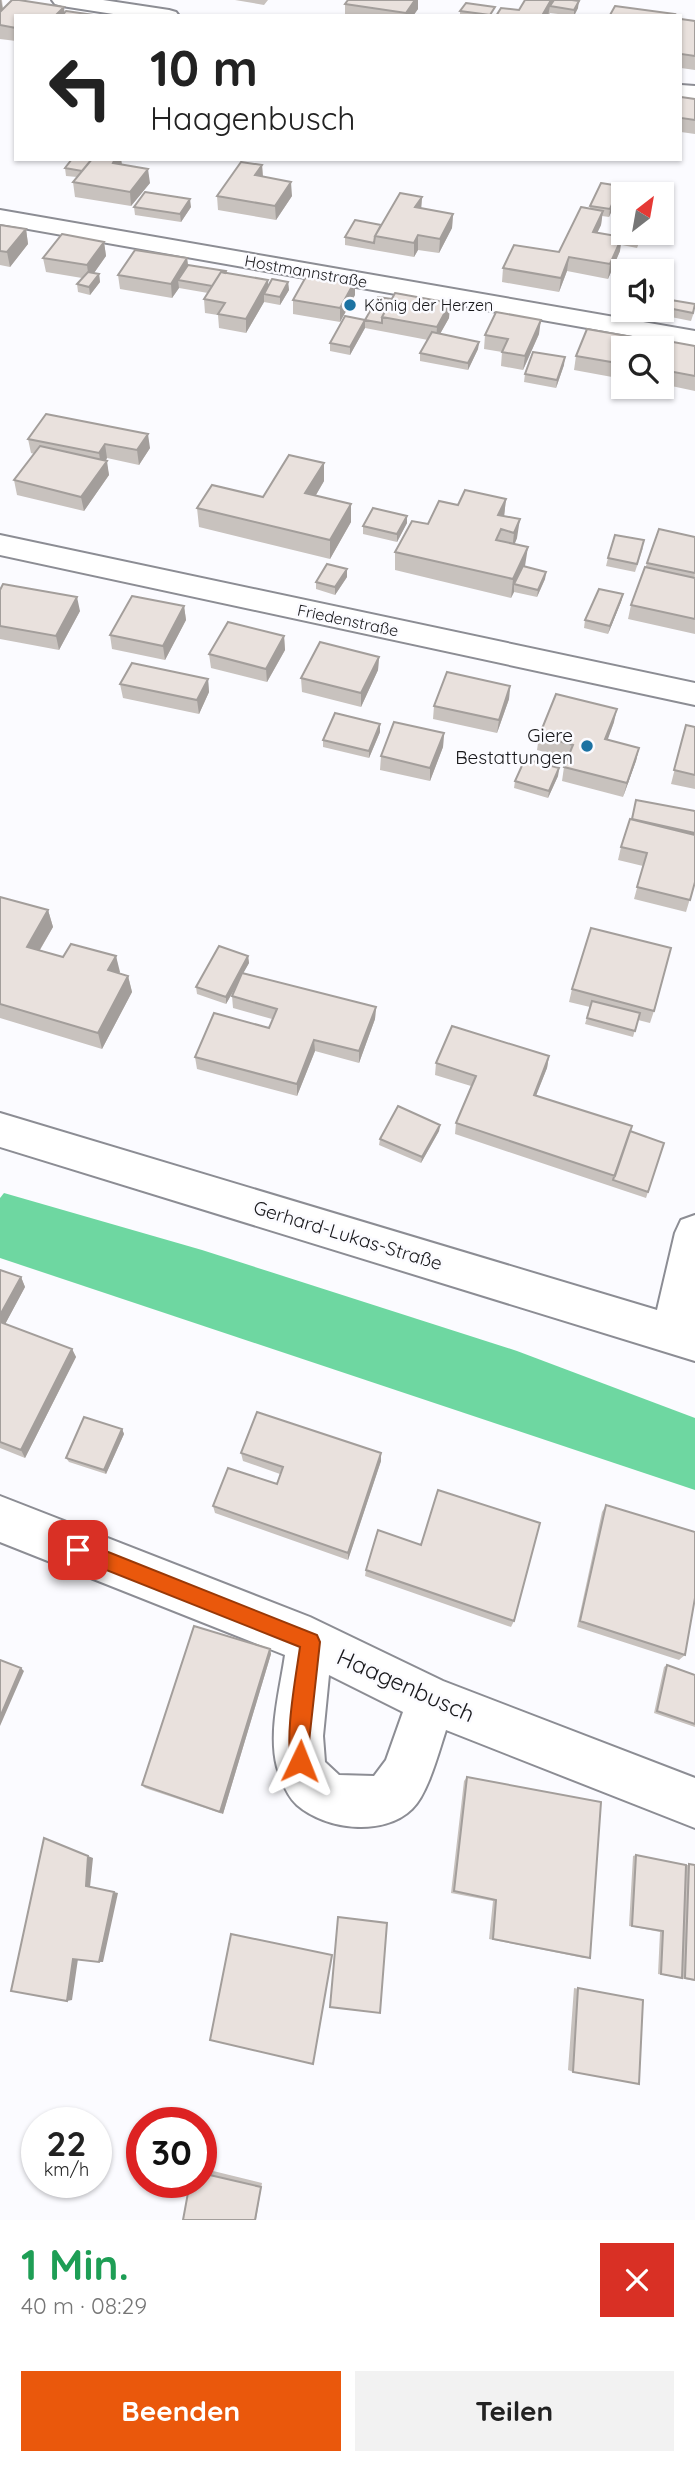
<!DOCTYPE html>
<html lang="de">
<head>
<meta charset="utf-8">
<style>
  :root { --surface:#fff; --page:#f2f2f2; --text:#222; --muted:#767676; --accent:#ea580c }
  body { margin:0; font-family:Quicksand,sans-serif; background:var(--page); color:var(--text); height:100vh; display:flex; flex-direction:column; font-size:26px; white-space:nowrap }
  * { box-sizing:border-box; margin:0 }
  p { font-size:23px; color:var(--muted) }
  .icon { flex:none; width:38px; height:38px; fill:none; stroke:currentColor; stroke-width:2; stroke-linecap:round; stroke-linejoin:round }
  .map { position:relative; height:2220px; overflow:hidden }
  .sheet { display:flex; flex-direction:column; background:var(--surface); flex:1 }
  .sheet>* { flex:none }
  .top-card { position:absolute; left:14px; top:14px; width:668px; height:147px; border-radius:0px; box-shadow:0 2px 5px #0004; background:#fff; color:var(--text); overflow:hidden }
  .needle { width:46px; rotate:31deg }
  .buttons { position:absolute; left:611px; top:182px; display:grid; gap:14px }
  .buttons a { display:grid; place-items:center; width:63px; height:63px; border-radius:0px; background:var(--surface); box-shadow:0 2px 5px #0004; font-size:35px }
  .speed { position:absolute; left:21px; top:2107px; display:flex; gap:14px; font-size:35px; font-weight:700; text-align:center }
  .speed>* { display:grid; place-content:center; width:91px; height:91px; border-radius:50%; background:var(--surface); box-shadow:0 2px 5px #0004; line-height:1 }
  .speed small { font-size:18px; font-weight:400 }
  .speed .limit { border:10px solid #d22; background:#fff; color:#111 }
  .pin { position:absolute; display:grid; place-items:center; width:60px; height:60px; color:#fff; margin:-30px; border-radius:14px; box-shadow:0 4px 10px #0006 }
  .me { position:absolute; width:77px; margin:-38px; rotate:2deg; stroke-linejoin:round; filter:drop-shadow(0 0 5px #0008) }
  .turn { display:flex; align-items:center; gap:24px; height:147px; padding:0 21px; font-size:32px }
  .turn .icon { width:91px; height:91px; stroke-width:2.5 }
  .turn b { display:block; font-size:49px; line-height:60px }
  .round { display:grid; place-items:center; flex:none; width:74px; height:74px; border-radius:0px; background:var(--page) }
  .summary { display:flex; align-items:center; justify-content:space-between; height:119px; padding:0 21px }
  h1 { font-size:42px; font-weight:700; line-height:52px; color:#1e9e55 }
  .action { display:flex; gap:14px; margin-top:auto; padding:14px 21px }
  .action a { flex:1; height:80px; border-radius:0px; background:var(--accent); color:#fff; font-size:28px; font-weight:700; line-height:80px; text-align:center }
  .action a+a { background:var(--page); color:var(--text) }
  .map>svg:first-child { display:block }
  .forest { fill:#6ed7a1 }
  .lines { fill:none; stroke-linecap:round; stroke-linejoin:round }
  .minor-casing { stroke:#8c8d94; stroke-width:4 }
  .minor { fill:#fff; fill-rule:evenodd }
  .wall { fill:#c8c2be }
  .shaded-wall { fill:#a39e9b }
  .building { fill:#e9e1dd; stroke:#a39e9b; stroke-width:2 }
  .route { fill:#ea580c; stroke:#983908; stroke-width:2 }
  .poi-dot { fill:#1c72a2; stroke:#fbfbff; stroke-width:2.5 }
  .labels { text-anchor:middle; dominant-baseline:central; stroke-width:5; stroke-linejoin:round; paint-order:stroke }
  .far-street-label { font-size:16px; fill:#18181b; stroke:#fbfbff }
  .far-poi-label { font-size:16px; fill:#18181b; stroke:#fbfbff; text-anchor:start }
  .poi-label { font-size:19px; fill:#18181b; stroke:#fbfbff; text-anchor:end }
  .street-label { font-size:19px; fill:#18181b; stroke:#fbfbff }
  .near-street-label { font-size:23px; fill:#18181b; stroke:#fbfbff }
</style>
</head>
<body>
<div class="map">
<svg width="695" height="2220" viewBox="0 0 695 2220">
  <rect width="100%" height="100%" fill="#fbfbff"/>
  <!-- forest -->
  <path class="forest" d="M4 1193 202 1250 517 1351 695 1418V1490L0 1258V1198Z"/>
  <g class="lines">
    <defs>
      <path id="minor" d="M52 0H103L169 10 176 12 179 16H126L62 6 55 4Z
        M681 85 695 86V100L681 97Z
        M0 210 695 331V347L0 224Z
        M0 535 695 683V705L0 555Z
        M0 1113 657 1310 675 1233 681 1220 695 1215V1361L0 1147Z
        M0 1496 310 1617 443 1681 695 1778V1828L446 1730C439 1751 428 1794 412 1809 383 1837 326 1830 297 1805 287 1796 281 1780 277 1767 268 1732 280 1690 285 1655L0 1542ZM329 1675 403 1712 386 1760 374 1776 339 1775 325 1762 323 1736Z"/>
    </defs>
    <!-- minor casing -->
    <use href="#minor" class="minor-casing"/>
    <!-- minor -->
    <use href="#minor" class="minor"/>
  </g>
  <!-- wall -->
  <path class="wall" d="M0 0H2L3 9 105 16H16V41L0 39Z
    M235 0H268L264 5Z
    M525 0 578 8 574 16 550 13 549 15 519 10Z
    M345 4 418 9 413 16H345Z
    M460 11 495 15 494 16H460Z
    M681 19 695 21V70L681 68Z
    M681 97 695 99V134L681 132Z
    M72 159H121L122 164 150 183 131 206 75 197 73 182 77 177 66 176 65 168Z
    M262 165 263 177 292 196 276 220 218 210 217 196Z
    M619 194 609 217 602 216 601 225 597 233 620 251 608 279 567 271 559 292 502 282 503 268 559 252 590 209V206Z
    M422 197 421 208 453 214 452 228 439 253 418 250 414 257 345 245V237L381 225Z
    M134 207H191L181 222 135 215Z
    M0 225 26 229 28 244 10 267 0 265Z
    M643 233 637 248 622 245 624 237Z
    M104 242 106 256 94 273 99 274 100 282 90 295 78 292 77 284 82 278 46 272 43 258Z
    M187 258 188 265 226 273 268 287 288 282 289 290 280 305 264 302 246 333 219 328 218 315 205 313 204 299 208 293 179 288 172 298 120 289 118 275Z
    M355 295 340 322 293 314V300Z
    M392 299 450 303 449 318 440 334 479 342 478 349 468 370 420 361V353L428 340 365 328 350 355 330 351V343L365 320Z
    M668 308 694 312 691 321 666 316Z
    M539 334 523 370 501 366 502 352 484 349 485 335Z
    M638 338 636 348H623V379L574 370 576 356Z
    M695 346V391L662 384V357L667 358Z
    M564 365 556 388 524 382 525 374Z
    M28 439 150 448 139 465 107 458 106 461 109 475 84 511 17 495 14 480 34 454 31 453Z
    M324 463V481L316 495 351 522 330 559 199 527 197 508 263 497Z
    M506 499 504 516 517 538 514 544 525 567 546 572 545 579 537 597 514 592 511 598 395 570V552L428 524 458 505Z
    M407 516V523L397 542 363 534V526Z
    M695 537V634L628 619 631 605 647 563Z
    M643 548 635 572 606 566 608 558Z
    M347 577 335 595 316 589V582Z
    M0 590 80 611 59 650 0 639Z
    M623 594 621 602 608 634 584 628 585 620Z
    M184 606 186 620 165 660 112 649 110 635Z
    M284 636 285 650 267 682 211 668 209 654Z
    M379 657 378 670 361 707 302 692 301 678Z
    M208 679 209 692 199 714 123 698 120 684Z
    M510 686 509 699 497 733 433 719 434 706Z
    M614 722 607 740 639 748 636 761 623 797 562 781 564 767 568 758 537 750 539 736Z
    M686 725 695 727V789L671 784Z
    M380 732 369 758 323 747V740Z
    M444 733 443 747 430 781 380 770 381 756Z
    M559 768 558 776 548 798 514 788 515 781Z
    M695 811V882L686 912 634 899 643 866 618 860 621 847Z
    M0 897 48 910 53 927 40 950 63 957 116 956 119 973 128 976 132 992 102 1049 0 1018Z
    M248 956 249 963 243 973 376 1007 375 1019 359 1063 315 1051 297 1096 197 1069 195 1057 269 1028 272 1019 233 1008 232 996 236 987 226 1004 197 994 196 987Z
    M572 989 654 1011 650 1023 638 1020 633 1037 585 1024 590 1007 569 1002Z
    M549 1056 547 1068 536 1095 630 1131 648 1192 646 1198 455 1134 456 1123 471 1086 435 1075 436 1063Z
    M440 1125 439 1131 421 1163 379 1145 380 1139Z
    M0 1270 21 1277 25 1287 5 1324 72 1349 76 1357 25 1458 0 1448Z
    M122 1429 124 1434 106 1474 69 1462 66 1458Z
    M241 1453H381V1461L348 1560 215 1513 213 1506 277 1484 280 1474 243 1461Z
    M606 1505 685 1655 679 1660 577 1627 602 1512Z
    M366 1570 514 1621 511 1627 365 1576Z
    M270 1649 271 1654 223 1814 145 1788 142 1785Z
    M667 1665 695 1675V1727L654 1713 664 1667Z
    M467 1777 590 1958H584L489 1939 493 1901 451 1893 464 1781Z
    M636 1855 686 1865H695V1981L658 1974 660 1932 629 1926 633 1856Z
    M574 1988 643 2000 573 2072 568 2070Z
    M201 2168 262 2183 256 2220 201 2182Z"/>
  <!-- shaded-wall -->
  <path class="shaded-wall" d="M0 0H1L3 10 0 13Z
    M415 0H418V9L413 16H406V13Z
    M551 0H555L550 6 548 16 543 14Z
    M579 1 578 8 574 16V10Z
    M64 7 65 16H55Z
    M115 159H121L122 167 113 163Z
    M262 165 263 179 255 175Z
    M148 169 150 183 131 206 130 192Z
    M291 182 292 196 276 220 275 206Z
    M620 186 619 194 609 217 610 209Z
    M422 197 421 211 415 207Z
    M190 199 191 207 181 222 180 214Z
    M603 211 601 225 591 246 593 232Z
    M453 214 452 228 439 253 440 239Z
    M26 229 28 244 10 267 7 252Z
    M418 235V250L414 257V243Z
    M622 237 620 251 608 279 610 264Z
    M104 242 106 256 89 280 87 265Z
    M569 257 567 271 559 292 561 278Z
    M187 258 189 273 178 280 179 288 172 298 171 284Z
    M99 274 100 282 90 295 89 287Z
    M268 280 269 294H264V302L246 333V319Z
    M355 281V295L340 322V308Z
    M288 282 289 290 280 305V297Z
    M450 303 449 318 436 341 437 327Z
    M365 320V328L350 355V347Z
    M541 320 539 334 523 370 525 356Z
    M479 342 478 349 468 370V363Z
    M565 357 564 365 556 388 557 380Z
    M148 434 150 448 139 465 137 450Z
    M105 444 107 458 101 467 99 453Z
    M107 461 109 475 84 511 81 497Z
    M324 463V481L306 512 305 493Z
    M506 499 504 517 498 515Z
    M351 504V522L330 559V540Z
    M407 516V523L397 542V534Z
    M520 519 517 538 512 551 514 533Z
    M528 547 525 566 517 585 514 584V592L511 598 513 579Z
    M347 569V577L335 595V587Z
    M546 572 545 579 537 597 538 590Z
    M623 594 621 602 608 634 610 626Z
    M77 597 80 611 59 650 56 636Z
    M184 606 186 620 165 660 163 646Z
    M284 636 285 650 267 682 266 669Z
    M379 657 378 670 361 707V693Z
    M208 679 209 692 199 714 197 700Z
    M510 686 509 699 497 733 499 720Z
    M617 709 614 722 603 753 605 739Z
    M380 724V732L369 758V751Z
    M444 733 443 747 430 781V768Z
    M639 748 636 761 623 797 627 783Z
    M559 768 558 776 548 798 549 791Z
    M48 910 53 927 32 963 27 947Z
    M116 956 120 972 112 986 108 970Z
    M248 956 249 963 226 1004V997Z
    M128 976 132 992 102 1049 98 1033Z
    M376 1007 375 1019 359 1063V1051Z
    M314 1040 315 1051 297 1096V1084Z
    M549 1056 547 1068 532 1106 534 1095Z
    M440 1125 439 1131 421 1163 422 1157Z
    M21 1277 25 1287 2 1330 0 1326V1315Z
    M72 1349 76 1357 25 1458 21 1450Z
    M122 1429 124 1434 106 1474 104 1470Z
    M381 1453V1461L348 1560V1553Z
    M270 1649 271 1654 223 1814 220 1812Z
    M21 1668 24 1671 0 1726V1717Z
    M44 1838 93 1858 90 1887 86 1886Z
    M114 1892 118 1893 103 1962H99Z
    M73 1959H78L72 2000 67 2001Z"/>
  <!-- building -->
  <path class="building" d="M12 0H19L64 7 55 16H16V28L0 25V12Z
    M348 0H415L406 13 345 4Z
    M525 0H551L543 14 556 16H496L501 8 519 10Z
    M554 0H572L579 1 574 10 550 6Z
    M466 3 495 7 490 15 460 11Z
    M615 6 675 14 674 16 610 15Z
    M66 11 94 15 62 16Z
    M681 19 695 21V56L681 54Z
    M681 97 695 99V120L681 118Z
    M72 159H92L82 171 65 168Z
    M92 159H115L113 163 148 169 130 192 73 182Z
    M241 162 262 165 255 175 291 182 275 206 217 196Z
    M601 183 620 186 610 209 590 206Z
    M145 192 190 199 180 214 134 207Z
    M400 193 422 197 415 207 453 214 440 239 418 235 414 243 375 236Z
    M581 207 603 211 593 232 622 237 610 264 569 257 561 278 503 268 514 245 559 252Z
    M355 220 381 225 375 236 374 243 345 237Z
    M0 225 26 229 7 252 0 251Z
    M625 233H641L638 240 624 237Z
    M62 234 104 242 87 265 43 258Z
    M135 250 187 258 171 284 118 275Z
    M188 265 226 271 225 273 221 272 212 286 178 280Z
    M88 272 99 274 89 287 77 284Z
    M221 272 268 280 246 319 218 314 225 303 204 299Z
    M308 273 355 281 340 308 293 300Z
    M272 279 288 282 280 297 264 294Z
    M395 293 450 303 437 327 382 317Z
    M378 297 392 299 382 317V323L365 320Z
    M671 300 695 304 693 313 668 308Z
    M496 312 541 320 525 356 502 352 508 339 485 335Z
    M345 316 365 320 350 347 330 343Z
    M587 329 638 338 634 348H623V364L576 356Z
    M432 332 479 342 468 363 420 353Z
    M673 342 695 346V376L663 370Z
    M533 352 565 357 557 380 525 374Z
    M662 357 667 358 662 375Z
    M46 414 148 434 137 450 105 444 99 453 28 439Z
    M40 446 107 461 81 497 14 480Z
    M289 455 324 463 305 493 351 504 330 540 197 508 212 485 263 497Z
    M465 490 506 499 498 515 520 519 514 533 501 529 496 540 528 547 513 579 395 552 412 521 428 524 439 501 458 505Z
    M373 508 407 516 397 534 363 526Z
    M659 529 695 537V573L647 563Z
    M615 535 644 540 637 564 608 558Z
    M327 564 347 569 335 587 316 582Z
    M523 566 546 572 538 590 514 584Z
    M645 567 695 578V619L631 605Z
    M3 584 77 597 56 636 0 626V590Z
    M599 589 623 594 610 626 585 620Z
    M132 596 184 606 163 646 110 635Z
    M228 622 284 636 266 669 209 654Z
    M320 642 379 657 361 693 301 678Z
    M132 663 208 679 197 700 120 684Z
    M447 672 510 686 499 720 434 706Z
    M556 694 617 709 605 739 639 748 627 783 564 767 573 745 539 736Z
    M335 713 380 724 369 751 323 740Z
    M394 722 444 733 430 768 381 756Z
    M686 725 695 727V775L674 770Z
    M525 759 559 768 549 791 515 781Z
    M636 800 695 811V833L632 819Z
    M630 819 695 835V882L690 900 637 887 647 853 621 847Z
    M0 897 48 910 27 947 63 957 71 944 116 956 108 970 128 976 98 1033 0 1004Z
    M591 928 671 948 654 1011 572 989Z
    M219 946 248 956 226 997 196 987Z
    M242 973 376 1007 359 1051 314 1040 297 1084 195 1057 214 1013 269 1028 277 1009 232 996Z
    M592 1001 640 1013 635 1031 587 1018Z
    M452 1026 549 1056 534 1095 632 1126 615 1176 456 1123 476 1076 436 1063Z
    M398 1106 440 1125 422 1157 380 1139Z
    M630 1131 664 1143 648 1192 613 1180Z
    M0 1270 21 1277 0 1315Z
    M0 1322 72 1349 21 1450 0 1442Z
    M257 1412 381 1453 348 1553 213 1506 228 1468 277 1484 283 1467 241 1453Z
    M84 1417 122 1429 104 1470 66 1458Z
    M438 1490 540 1523 514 1621 366 1570 378 1530 421 1545Z
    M606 1505 695 1532V1598L685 1655 580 1621Z
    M194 1626 270 1649 220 1812 142 1785Z
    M0 1660 21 1668 0 1717Z
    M667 1665 695 1675V1724L657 1711Z
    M467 1777 601 1802 590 1958 493 1939 496 1900 454 1891Z
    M44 1838 88 1856 86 1886 114 1892 99 1962 73 1959 67 2001 11 1991Z
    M636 1855 686 1865 682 1978 661 1974 663 1931 632 1926Z
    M689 1864 695 1865V1980L685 1978Z
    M338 1917 387 1923 380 2013 330 2007Z
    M231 1934 332 1955 313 2064 210 2040Z
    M578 1988 643 2000 639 2084 573 2072Z
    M201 2173 261 2187 255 2220H183L190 2182H201Z"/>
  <!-- route -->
  <path class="route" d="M78 1540 317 1635 320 1642 309 1742 310 1761 307 1768 300 1771 293 1768C283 1743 296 1676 300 1647L71 1556 68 1550 71 1543Z"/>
  <!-- markers -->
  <g class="poi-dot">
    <circle cx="350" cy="305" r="7"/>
    <circle cx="587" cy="746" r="7"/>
  </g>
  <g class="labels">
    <!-- far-street labels -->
    <g class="far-street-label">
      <text transform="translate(306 271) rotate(10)">Hostmannstraße</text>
      <text transform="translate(348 620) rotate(12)">Friedenstraße</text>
    </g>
    <!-- far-poi labels -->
    <g class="far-poi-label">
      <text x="364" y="305">König der Herzen</text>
    </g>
    <!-- poi labels -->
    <g class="poi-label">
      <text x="573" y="735">Giere<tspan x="573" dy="22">Bestattungen</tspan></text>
    </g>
    <!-- street labels -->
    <g class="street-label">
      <text transform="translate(348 1235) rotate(17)">Gerhard-Lukas-Straße</text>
    </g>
    <!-- near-street labels -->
    <g class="near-street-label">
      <text transform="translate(406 1685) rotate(24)">Haagenbusch</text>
    </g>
  </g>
</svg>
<div class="buttons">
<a><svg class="needle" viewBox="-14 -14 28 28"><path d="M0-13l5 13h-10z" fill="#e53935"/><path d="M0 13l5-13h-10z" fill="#767676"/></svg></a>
<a><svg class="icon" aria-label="sound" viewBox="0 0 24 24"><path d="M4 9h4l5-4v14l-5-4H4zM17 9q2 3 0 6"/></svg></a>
<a><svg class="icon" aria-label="search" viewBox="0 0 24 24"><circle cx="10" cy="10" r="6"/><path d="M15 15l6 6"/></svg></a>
</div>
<div class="speed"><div>22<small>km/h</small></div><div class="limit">30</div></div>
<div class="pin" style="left:78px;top:1550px;background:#d93025"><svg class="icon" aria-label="arrive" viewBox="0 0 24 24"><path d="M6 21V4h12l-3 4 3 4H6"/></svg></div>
<svg class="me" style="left:300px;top:1761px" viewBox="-20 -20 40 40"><path d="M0-17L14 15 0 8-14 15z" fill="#ea580c" stroke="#fff" stroke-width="4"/></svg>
<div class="top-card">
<div class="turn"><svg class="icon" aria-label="left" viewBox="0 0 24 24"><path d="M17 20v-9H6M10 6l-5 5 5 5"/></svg><div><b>10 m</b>Haagenbusch</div></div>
</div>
</div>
<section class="sheet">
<div class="summary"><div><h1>1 Min.</h1><p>40 m · 08:29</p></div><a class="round" style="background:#d93025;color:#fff"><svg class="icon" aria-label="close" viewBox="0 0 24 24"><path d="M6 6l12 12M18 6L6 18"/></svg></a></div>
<div class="action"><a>Beenden</a><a>Teilen</a></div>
</section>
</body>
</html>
